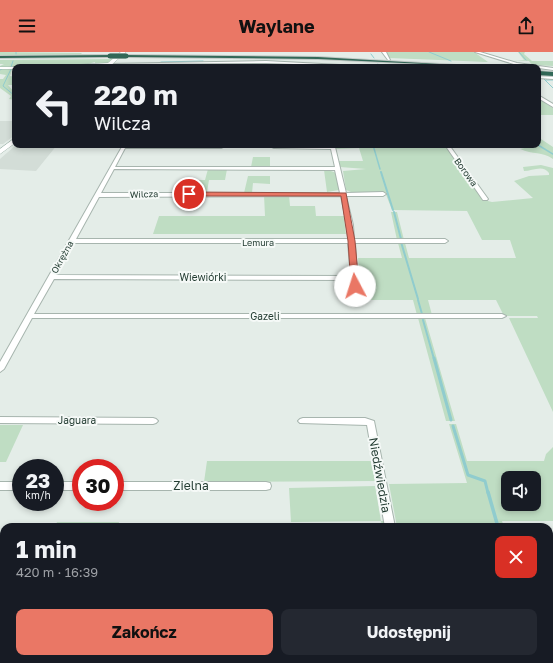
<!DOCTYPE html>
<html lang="pl">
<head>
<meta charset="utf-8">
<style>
  :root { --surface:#171b24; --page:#242831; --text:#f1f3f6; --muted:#9ea1a6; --accent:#ea7765 }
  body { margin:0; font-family:"Golos Text",sans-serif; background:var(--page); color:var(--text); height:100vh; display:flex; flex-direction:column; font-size:15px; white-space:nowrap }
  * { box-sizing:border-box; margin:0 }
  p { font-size:13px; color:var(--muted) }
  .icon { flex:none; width:22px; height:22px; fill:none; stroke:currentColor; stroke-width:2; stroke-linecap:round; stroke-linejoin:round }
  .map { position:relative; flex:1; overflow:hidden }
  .sheet { position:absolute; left:0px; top:471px; width:553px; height:140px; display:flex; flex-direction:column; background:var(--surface); border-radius:12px 12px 0 0; box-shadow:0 2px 6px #0003 }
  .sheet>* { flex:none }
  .hud { position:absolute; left:12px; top:12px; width:529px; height:84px; border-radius:8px; box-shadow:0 2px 6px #0003; background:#171b24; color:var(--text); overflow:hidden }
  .tools { position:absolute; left:501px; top:419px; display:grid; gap:8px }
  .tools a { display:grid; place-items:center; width:40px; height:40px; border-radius:8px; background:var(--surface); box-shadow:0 2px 6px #0003; font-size:20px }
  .speed { position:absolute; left:12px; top:407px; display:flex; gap:8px; font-size:20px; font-weight:700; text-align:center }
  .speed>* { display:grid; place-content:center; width:52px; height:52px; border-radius:50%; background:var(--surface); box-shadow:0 2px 6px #0003; line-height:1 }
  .speed small { font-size:10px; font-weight:400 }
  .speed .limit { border:6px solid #d22; background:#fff; color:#111 }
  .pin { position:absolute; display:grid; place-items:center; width:34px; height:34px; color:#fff; margin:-17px; border:2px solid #fff; border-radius:50%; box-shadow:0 1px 4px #0007 }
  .me { position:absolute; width:44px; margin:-22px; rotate:355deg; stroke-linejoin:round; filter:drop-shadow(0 0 3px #0008) }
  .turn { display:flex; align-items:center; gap:14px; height:84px; padding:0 16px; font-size:18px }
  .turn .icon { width:52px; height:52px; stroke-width:2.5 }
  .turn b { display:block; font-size:28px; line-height:34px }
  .round { display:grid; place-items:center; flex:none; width:42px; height:42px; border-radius:8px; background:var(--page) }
  .head { display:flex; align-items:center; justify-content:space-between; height:68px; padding:0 16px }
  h1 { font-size:24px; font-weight:700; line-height:30px }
  .action { display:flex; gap:8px; margin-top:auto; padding:8px 16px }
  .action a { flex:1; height:46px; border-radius:8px; background:var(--accent); color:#111; font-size:16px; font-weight:700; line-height:46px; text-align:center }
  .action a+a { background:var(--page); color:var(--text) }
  header { display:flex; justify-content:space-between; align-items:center; height:52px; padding:0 16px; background:var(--accent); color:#111; font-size:18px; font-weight:700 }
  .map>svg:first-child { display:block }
  .built { fill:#d3ddd7 }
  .green { fill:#bfddc3; fill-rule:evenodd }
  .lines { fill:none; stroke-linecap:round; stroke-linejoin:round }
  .stream-far4 { stroke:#90ccce; stroke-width:1 }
  .stream-far3 { stroke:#90ccce; stroke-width:1.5 }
  .stream-far2 { stroke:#90ccce; stroke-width:2 }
  .stream-far1 { stroke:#90ccce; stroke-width:3 }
  .stream { stroke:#90ccce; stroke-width:3.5 }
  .minor-casing { stroke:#a7b5ae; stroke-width:2 }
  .secondary-casing { stroke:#a3b8af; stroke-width:1 }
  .motorway-casing { stroke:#c2c9c6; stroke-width:2 }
  .minor { fill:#fff; fill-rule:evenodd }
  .secondary { fill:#fff; fill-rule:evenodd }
  .motorway { fill:#326857; fill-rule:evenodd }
  .motorway-bridge-casing { stroke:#c2c9c6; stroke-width:5.5; stroke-linecap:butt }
  .motorway-bridge { stroke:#326857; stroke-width:5 }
  .route { fill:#ea7765; stroke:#984d42 }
  .labels { text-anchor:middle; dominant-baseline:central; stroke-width:4; stroke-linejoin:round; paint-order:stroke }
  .far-street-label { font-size:9px; fill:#253e34; stroke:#f5f9f7 }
  .street-label { font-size:10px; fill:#253e34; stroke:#f5f9f7 }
  .near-street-label { font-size:12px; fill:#253e34; stroke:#f5f9f7 }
</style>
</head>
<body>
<header><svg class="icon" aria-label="menu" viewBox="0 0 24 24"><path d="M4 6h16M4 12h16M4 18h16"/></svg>Waylane<svg class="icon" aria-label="share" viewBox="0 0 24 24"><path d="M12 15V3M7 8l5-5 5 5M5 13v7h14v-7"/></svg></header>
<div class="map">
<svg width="553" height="611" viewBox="0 0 553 611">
  <rect width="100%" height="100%" fill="#e4ede8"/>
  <!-- built -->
  <path class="built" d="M15 69V83L3 92H0V69Z
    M16 93H57L36 119 0 117V107Z"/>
  <!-- green -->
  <path class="green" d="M0 0 81 1 82 2H79L117 3 0 4Z
    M385 0H474L488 10 389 6Z
    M518 0H525L524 2 532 9H553V14L532 13 529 9 513 8H524Z
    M113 7 107 12H95V10L88 12H93L0 16V14L4 12H0V8Z
    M179 11 210 12V15L117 14Z
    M15 16 12 18 10 24 15 25V33H8L15 41V48L9 47 11 44 0 36V27H3L6 23 0 22V17Z
    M538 46 553 56V63H538Z
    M538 85 553 95V107C542 99 533 103 520 97L538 93Z
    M370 93 399 94 398 93H445L484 148 492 150 533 146 514 129 529 124 549 123V121C543 112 532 119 524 119L523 115 541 113 553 116V360L509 266H538L537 264H504L496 248H428L432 263H417L413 248H361L358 206H402L398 191H405L409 206H516L510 188H482L467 159 392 158 385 140H351L346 138 343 119 366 117 340 115 338 109H363L359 96 336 97 335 94Z
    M253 105H270V115H251Z
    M208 117H227L225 128H209L207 140H187L190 128H205Z
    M324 118C339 119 340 124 339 138L327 140Z
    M248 124H270V132L253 131 252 141H244Z
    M264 143H289L290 154H315L316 164H344L346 182H153L159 164H265Z
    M391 160H397L404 188H397Z
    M418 266H425L455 369H446Z
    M449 372H456L467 409H544L546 402 553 395V469H502L504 475H397L389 432 467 431ZM508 426H534V452H508Z
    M0 373H23L6 410H0Z
    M207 409H371L375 429 204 430Z
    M375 434 381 469H385L386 475H382L381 469 291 470 289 436Z
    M57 470H119L118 475H55Z
    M103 607H152V611H102Z"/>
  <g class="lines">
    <!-- stream-far4 -->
    <path class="stream-far4" d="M16 0V2
      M429 0 451 9
      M519 0 526 8
      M371 2 374 6
      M161 10 203 9
      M378 12 380 15
      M117 13 163 12
      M11 15 13 9
      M70 15 90 14
      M11 17 3 34 15 44
      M0 18 2 17
      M538 21 553 36
      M546 28H553"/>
    <!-- stream-far3 -->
    <path class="stream-far3" d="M373 93 380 117
      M538 93 553 102"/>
    <!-- stream-far2 -->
    <path class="stream-far2" d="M381 120 393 158
      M394 160 401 187
      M401 190 418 247
      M418 248 422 262
      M423 268 434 307"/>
    <!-- stream-far1 -->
    <path class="stream-far1" d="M434 306 451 368
      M453 374 468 423 485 429 488 441"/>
    <!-- stream -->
    <path class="stream" d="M488 440 498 475
      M536 607 537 611"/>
    <defs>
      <path id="minor" d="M382 0H386L390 8H388Z
        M475 0H480L517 11 553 16V18L517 13Z
        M266 9 377 15 266 11 107 12Z
        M538 24 553 25V27L538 26Z
        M538 43 553 52V55L538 46Z
        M123 93 221 94 223 95 221 96H125L115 115H335L331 97 274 96 272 95 274 94 335 95 346 141 383 140 386 142 383 144H346L353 173 354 187H445L448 189 445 191H355L358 234 355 236 352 234 351 228 54 227 34 262H502L506 264 502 266H32L4 317 0 320V310ZM114 117 335 118 340 141H101ZM341 144 347 173 348 187H76L99 145ZM73 191H348L351 224 56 223Z
        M445 93H449L488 147 487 148H483Z
        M0 365 153 366 156 367 158 369 156 371 153 372 0 371Z
        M303 366H365L374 369 395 475H385L367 373 300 371 298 369 300 367Z
        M0 430H21V438H0Z
        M55 430H81V438H55Z
        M115 430H266L270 431 271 434 270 437 266 438H115Z
        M0 505H4V515H0Z
        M19 607H32L31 611H18Z
        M262 607H274V611H262Z
        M408 607H420V611H408Z"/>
      <path id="secondary" d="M121 0H126L109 15H104L105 14 36 15 108 11Z
        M0 15H17L15 17H0Z
        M15 86V91L0 102V97Z"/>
      <path id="motorway" d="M112 3 110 5 0 6V4Z
        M124 3 318 5 491 15 318 7 126 5Z
        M538 19 553 20V24L538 23Z"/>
    </defs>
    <!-- minor casing -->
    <use href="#minor" class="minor-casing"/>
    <!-- secondary casing -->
    <use href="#secondary" class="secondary-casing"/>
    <!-- motorway casing -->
    <use href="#motorway" class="motorway-casing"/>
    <!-- minor -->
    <use href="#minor" class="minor"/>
    <!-- secondary -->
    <use href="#secondary" class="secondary"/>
    <!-- motorway -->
    <use href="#motorway" class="motorway"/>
    <defs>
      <path id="motorway-bridge" d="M110 4H126"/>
    </defs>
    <!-- motorway-bridge casing -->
    <use href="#motorway-bridge" class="motorway-bridge-casing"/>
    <!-- motorway-bridge -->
    <use href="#motorway-bridge" class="motorway-bridge"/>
  </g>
  <!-- route -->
  <path class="route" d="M187 140 346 141 355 189 359 234 355 236 351 234 348 189 341 144H189L187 143Z"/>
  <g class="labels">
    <!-- far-street labels -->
    <g class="far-street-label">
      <text transform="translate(466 120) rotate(54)">Borowa</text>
      <text transform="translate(144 142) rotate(-2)">Wilcza</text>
      <text x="258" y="190">Lemura</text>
      <text transform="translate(62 205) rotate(-61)">Okrężna</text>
    </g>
    <!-- street labels -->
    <g class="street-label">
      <text x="203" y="225">Wiewiórki</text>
      <text x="265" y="264">Gazeli</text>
      <text x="77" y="368">Jaguara</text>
    </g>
    <!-- near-street labels -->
    <g class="near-street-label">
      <text transform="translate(380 423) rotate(80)">Niedźwiedzia</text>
      <text x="191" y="433">Zielna</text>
    </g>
  </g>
</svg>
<div class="tools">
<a><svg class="icon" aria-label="sound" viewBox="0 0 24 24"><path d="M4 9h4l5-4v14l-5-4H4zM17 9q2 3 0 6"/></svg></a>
</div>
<div class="speed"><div>23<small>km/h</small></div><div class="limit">30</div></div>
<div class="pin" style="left:189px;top:142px;background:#d93025"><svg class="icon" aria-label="arrive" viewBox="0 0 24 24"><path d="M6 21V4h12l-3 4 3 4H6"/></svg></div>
<svg class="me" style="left:355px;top:234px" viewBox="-20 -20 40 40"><circle r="19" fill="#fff"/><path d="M0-13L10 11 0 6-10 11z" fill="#ea7765"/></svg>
<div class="hud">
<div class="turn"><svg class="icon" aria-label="left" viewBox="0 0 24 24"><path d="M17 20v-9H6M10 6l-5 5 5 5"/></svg><div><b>220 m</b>Wilcza</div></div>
</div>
<section class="sheet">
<div class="head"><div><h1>1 min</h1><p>420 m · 16:39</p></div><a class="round" style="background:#d93025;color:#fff"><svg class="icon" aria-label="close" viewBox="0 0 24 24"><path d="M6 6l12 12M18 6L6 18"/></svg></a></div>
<div class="action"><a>Zakończ</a><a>Udostępnij</a></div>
</section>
</div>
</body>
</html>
